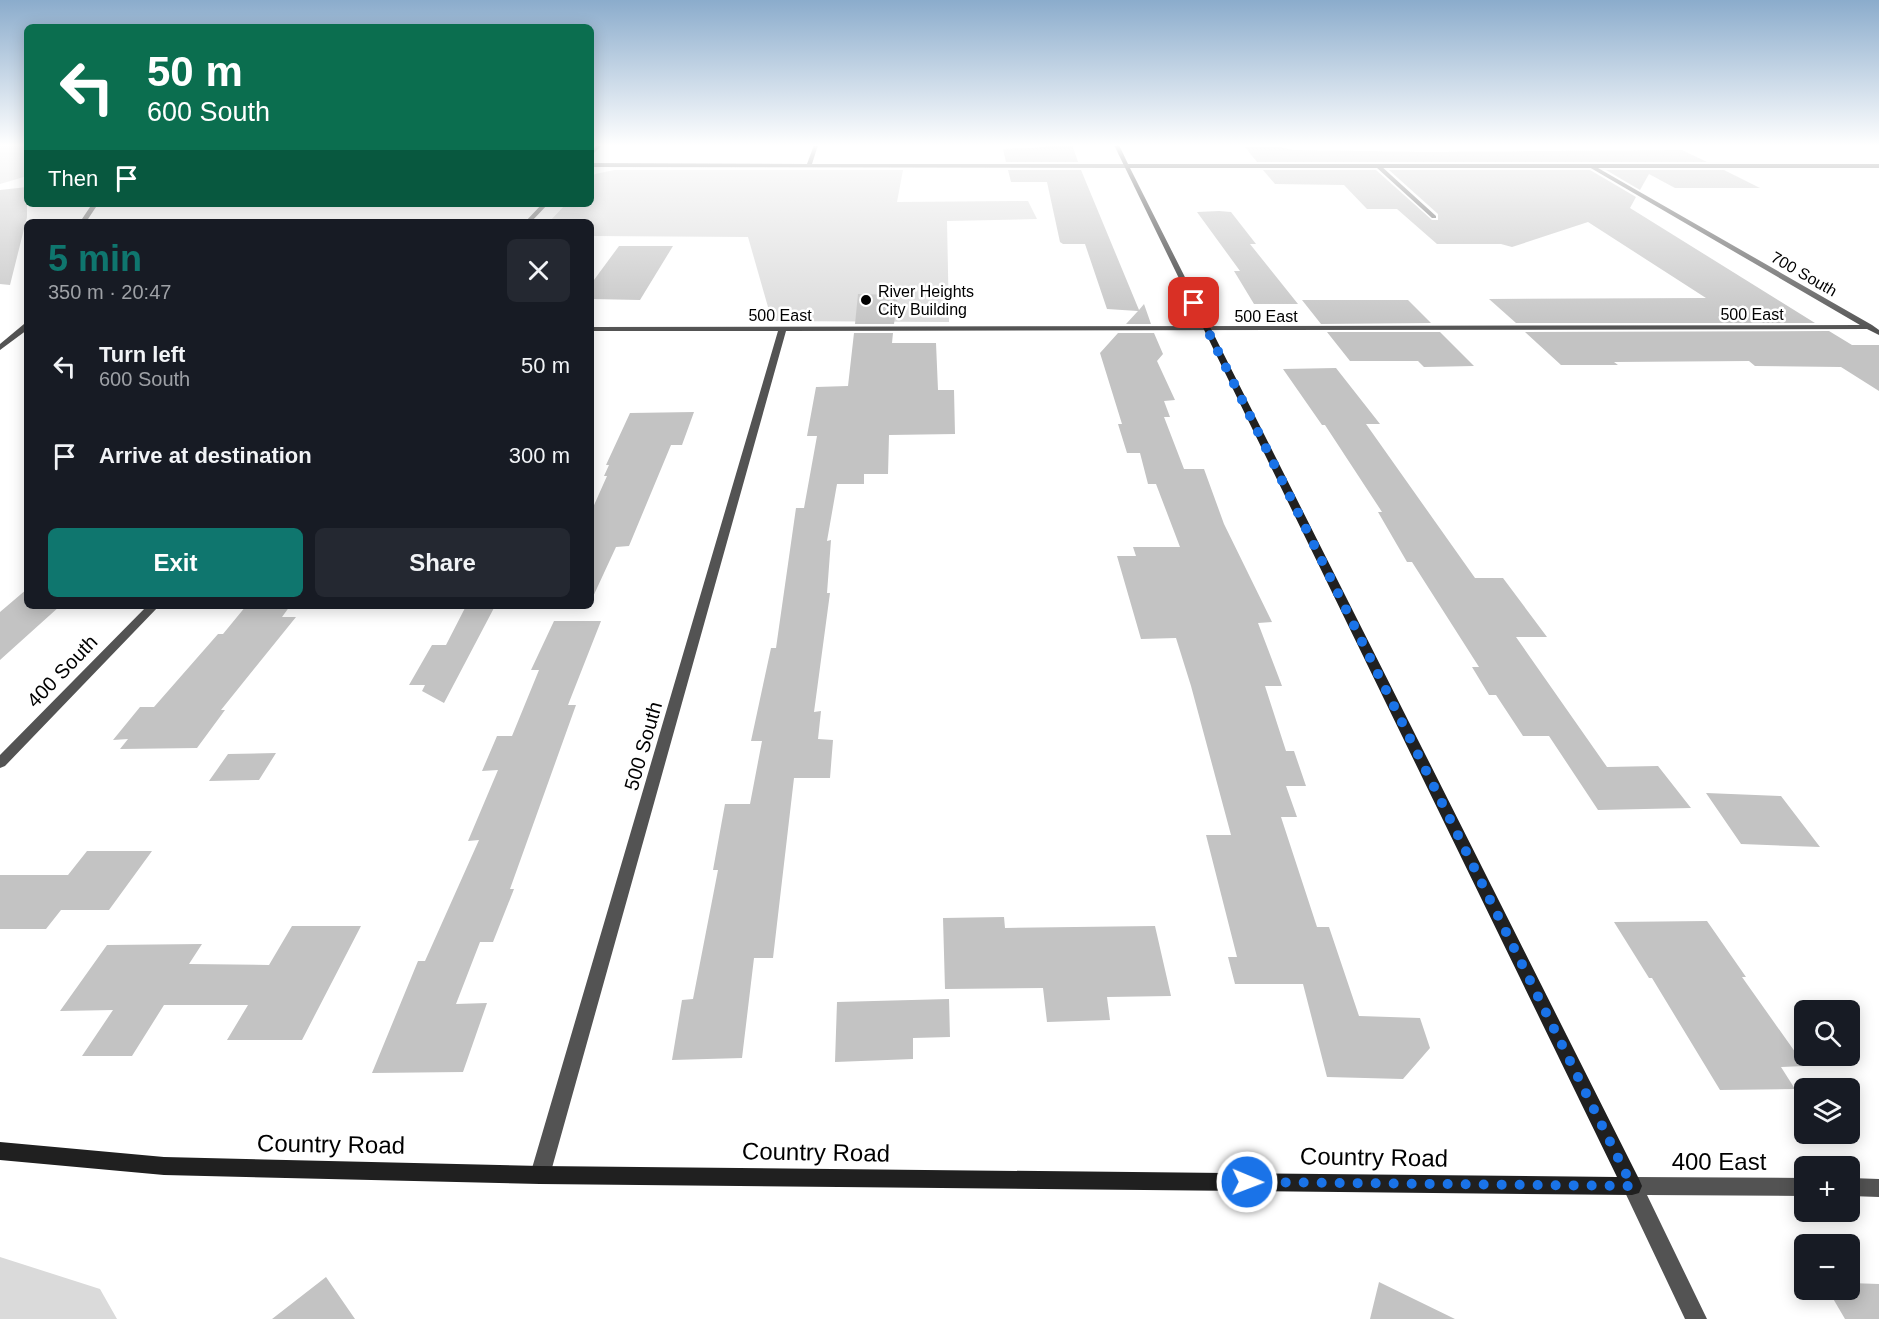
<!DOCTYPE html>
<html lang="en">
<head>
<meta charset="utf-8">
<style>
  :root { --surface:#171b24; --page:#242831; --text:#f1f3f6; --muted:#9ea1a6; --accent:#0f766e }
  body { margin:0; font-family:Helvetica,sans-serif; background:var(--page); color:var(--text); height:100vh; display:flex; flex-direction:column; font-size:22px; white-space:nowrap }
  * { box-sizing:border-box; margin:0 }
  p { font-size:20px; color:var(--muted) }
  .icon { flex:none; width:33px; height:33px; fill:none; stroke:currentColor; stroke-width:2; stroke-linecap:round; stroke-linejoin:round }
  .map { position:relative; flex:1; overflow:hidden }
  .drawer { position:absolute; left:24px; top:219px; width:570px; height:390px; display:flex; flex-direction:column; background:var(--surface); border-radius:9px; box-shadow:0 3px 15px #0003 }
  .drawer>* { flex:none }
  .top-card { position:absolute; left:24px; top:24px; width:570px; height:183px; border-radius:9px; box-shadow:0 3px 15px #0003; background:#0b6e4f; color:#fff; overflow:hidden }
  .tools { position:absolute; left:1794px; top:1000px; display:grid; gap:12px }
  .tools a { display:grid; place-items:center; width:66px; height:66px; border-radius:9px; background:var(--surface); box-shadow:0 3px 15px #0003; font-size:30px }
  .pin { position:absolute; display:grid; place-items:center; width:51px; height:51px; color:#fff; margin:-26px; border-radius:12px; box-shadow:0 3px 9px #0006 }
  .me { position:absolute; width:66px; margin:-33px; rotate:91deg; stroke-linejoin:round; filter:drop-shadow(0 0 4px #0008) }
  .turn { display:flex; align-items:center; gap:21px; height:126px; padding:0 24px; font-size:27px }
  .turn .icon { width:78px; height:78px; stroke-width:2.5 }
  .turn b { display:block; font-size:42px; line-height:51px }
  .then { display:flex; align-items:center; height:57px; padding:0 24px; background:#0003; gap:12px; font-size:22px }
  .round { display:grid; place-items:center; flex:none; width:63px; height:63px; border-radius:9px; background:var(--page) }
  .headline { display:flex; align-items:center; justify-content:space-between; height:102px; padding:0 24px }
  h1 { font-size:36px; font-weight:700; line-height:45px; color:var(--accent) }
  .cta { display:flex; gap:12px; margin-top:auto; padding:12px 24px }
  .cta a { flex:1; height:69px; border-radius:9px; background:var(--accent); color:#fff; font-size:24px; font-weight:700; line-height:69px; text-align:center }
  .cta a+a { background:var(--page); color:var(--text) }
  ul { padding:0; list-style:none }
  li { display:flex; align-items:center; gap:18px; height:90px; padding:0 24px }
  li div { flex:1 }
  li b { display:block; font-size:22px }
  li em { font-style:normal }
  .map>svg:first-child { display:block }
  .green { fill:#dadada }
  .building { fill:#c3c3c3 }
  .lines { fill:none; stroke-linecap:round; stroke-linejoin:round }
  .street { fill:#535353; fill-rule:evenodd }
  .secondary { fill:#202020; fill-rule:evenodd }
  .route { stroke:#1a73e8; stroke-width:10; stroke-dasharray:0 18 }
  .poi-dot { fill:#000; stroke:#fff; stroke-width:2 }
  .labels { text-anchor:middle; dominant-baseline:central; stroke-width:5; stroke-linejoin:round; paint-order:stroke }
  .far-street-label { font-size:16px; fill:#000; stroke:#fff }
  .far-poi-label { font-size:16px; fill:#000; stroke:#fff; text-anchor:start }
  .street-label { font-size:20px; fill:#000; stroke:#fff }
  .near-street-label { font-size:24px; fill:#000; stroke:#fff }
</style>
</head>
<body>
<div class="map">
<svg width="1879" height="1319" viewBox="0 0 1879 1319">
  <rect width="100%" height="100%" fill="#fff"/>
  <!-- green -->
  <path class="green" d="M0 145H27V176L0 184Z
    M615 170H903L897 202 1028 201 1037 219 947 221 949 322 772 321 748 237 591 236V222H549L566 204H591V178L595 174Z
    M0 1257 100 1289 117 1319H0Z"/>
  <!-- building -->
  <path class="building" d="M1044 145H1072L1078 162H1006L1003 149 1045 147Z
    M1245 147H1281L1293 150 1426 152 1682 150 1707 162H1257Z
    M1008 170H1081L1139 310 1144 304 1151 324H1126L1138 311 1107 309 1085 244H1063L1060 242 1047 182H1011Z
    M1263 170H1376L1432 220H1438V214L1389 170H1590L1636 197 1630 208 1815 323H1516L1489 299 1706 298 1588 222 1512 247 1501 244H1437L1397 209H1367L1344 185 1275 184Z
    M1606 170H1724L1760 188H1675L1649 174 1640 190Z
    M27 187V217L10 285 0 284V190Z
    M1219 211 1231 212 1256 244H1250L1298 304H1254L1234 271H1240L1197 212Z
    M619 246H673L640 300 591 299V284Z
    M858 294 898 295 894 324H855Z
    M1302 300H1408L1431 323 1321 324Z
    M1829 331 1852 345H1879V391L1841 367 1755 366 1749 361 1614 362 1618 365H1561L1525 332Z
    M1327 332H1440L1474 366 1424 367 1418 361H1350Z
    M854 333H893L892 343H936L938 390H954L955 434 889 435 888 474H864V484H837L827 541 831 540 827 593H830L814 712 821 711 818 739 833 740 830 778H794L773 958H754L742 1058 672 1060 682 1000 693 999 718 870H713L725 804H750L762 741H751L771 648H776L796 508H804L817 436H807L816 387 848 386Z
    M1118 333H1154L1163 354 1157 361 1175 400 1164 401 1170 417H1164L1184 469H1204L1224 524 1272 622 1258 623 1282 686H1265L1286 751H1294L1306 786H1286L1297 817H1281L1317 927H1329L1359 1016 1420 1018 1430 1048 1403 1079 1327 1077 1303 984H1235L1228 957H1237L1206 835H1231L1191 686 1176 638 1141 639 1117 556H1136L1133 547H1180L1156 484H1148L1140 453H1127L1118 424H1122L1100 353Z
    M1336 368 1380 424H1366L1475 578H1503L1547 637H1516L1607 767 1658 766 1691 808 1598 810 1549 736H1523L1496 695H1489L1472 667H1479L1412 562H1407L1378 512H1382L1325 425H1322L1283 369Z
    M694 412 682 445H671L629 546 616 547 591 601V512L607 476H604L609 465H606L630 413Z
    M27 589V606H60L0 660V612Z
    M246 606H290L282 617H296L221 710H225L197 748 120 749 128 739 113 740 140 707H154L218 634H223Z
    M466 606H495L444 703 422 691 425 685H409L432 645H446Z
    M554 621H601L568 705H576L510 889H514L493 942H480L456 1004 487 1003 463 1072 372 1073 418 961H425L479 840 468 841 498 770 482 771 497 736H512L539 670H531Z
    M276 753 259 780 209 781 228 754Z
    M1706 793 1781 796 1820 847 1741 844Z
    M87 851H152L109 910H61L46 929H0V875H68Z
    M1004 917 1005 928 1155 926 1171 996 1107 997 1110 1020 1047 1022 1043 988 945 989 943 918Z
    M1707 921 1746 977H1742L1805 1066 1781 1067 1795 1089 1720 1090 1652 978H1649L1614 922Z
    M292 926H361L302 1040H227L248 1005H164L132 1056H82L113 1010 60 1011 107 945 202 944 189 964 269 965Z
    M949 999 950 1037 913 1038V1059L835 1062 837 1002Z
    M326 1277 355 1319H272Z
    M1379 1282 1455 1319H1370Z
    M1850 1283 1879 1284V1319H1845L1828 1290H1850Z"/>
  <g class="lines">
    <!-- street -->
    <path class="street" d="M597 145H602L591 156V151Z
      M814 145H818L812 164H1126L1129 166 1126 168 591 167V163L807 164Z
      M1591 164 1872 325 1879 330V335L1867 329 786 331 550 1175 547 1181 540 1184 533 1181 530 1175 778 331H591V327L1860 325 1589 167Z
      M1376 165H1380L1436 216V218H1432L1376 167Z
      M92 204H98L86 222H80Z
      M542 204H548L531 222H525Z
      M24 324H27V330L0 350V344Z
      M147 606H159L5 766 0 768V755Z
      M1632 1177 1804 1178V1196L1647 1195 1707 1319H1685L1622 1186 1625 1179Z
      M1850 1178 1879 1179V1197L1850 1196Z"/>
    <!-- secondary -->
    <path class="secondary" d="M1114 145H1119L1128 164H1879V168H1130L1639 1179 1642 1186 1639 1193 1632 1195 540 1184 164 1175 0 1160V1142L164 1157 540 1166 1617 1177Z"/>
  </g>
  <!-- sky -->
  <linearGradient id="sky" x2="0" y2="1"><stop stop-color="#8baccc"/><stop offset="0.44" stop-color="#fff"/><stop offset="1" stop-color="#fff" stop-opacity="0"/></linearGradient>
  <rect width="1879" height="330" fill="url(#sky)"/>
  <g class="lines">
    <!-- route -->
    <path class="route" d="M1194 303 1632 1186 1247 1182"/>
  </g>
  <!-- markers -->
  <circle class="poi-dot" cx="866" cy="300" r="6"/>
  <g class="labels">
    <!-- far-street labels -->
    <g class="far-street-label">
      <text transform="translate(1804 274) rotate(30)">700 South</text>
      <text x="1752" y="314">500 East</text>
      <text x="780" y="315">500 East</text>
      <text x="1266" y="316">500 East</text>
    </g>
    <!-- far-poi labels -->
    <g class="far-poi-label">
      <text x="878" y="291">River Heights<tspan x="878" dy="18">City Building</tspan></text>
    </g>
    <!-- street labels -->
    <g class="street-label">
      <text transform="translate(62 671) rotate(-46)">400 South</text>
      <text transform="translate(643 746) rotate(-74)">500 South</text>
    </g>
    <!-- near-street labels -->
    <g class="near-street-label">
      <text transform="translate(331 1144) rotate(1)">Country Road</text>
      <text transform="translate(816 1152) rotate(1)">Country Road</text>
      <text transform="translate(1374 1157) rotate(1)">Country Road</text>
      <text x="1719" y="1161">400 East</text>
    </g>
  </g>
</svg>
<div class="tools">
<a><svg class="icon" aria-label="search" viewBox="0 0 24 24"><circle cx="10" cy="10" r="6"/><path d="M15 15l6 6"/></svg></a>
<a><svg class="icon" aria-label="layers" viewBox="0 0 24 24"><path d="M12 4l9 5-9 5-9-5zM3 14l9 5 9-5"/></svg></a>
<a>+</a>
<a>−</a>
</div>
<div class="pin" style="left:1194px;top:303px;background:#d93025"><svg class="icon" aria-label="arrive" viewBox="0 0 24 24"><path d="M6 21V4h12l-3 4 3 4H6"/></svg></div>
<svg class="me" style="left:1247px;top:1182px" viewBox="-20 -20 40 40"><circle r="17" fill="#1a73e8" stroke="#fff" stroke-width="3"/><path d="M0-11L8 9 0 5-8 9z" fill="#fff"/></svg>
<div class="top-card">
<div class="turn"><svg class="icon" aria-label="left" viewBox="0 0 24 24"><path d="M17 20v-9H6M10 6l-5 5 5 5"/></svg><div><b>50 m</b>600 South</div></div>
<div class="then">Then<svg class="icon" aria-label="arrive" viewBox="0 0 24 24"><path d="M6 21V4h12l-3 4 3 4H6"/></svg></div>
</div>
<section class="drawer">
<div class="headline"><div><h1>5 min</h1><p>350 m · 20:47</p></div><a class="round"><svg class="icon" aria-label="close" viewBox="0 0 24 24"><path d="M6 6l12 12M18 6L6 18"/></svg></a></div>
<ul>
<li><svg class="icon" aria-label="left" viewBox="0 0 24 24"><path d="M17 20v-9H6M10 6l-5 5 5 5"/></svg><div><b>Turn left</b><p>600 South</p></div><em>50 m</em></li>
<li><svg class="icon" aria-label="arrive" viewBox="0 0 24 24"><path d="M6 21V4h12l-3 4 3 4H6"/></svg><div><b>Arrive at destination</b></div><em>300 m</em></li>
</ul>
<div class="cta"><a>Exit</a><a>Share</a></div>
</section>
</div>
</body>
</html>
